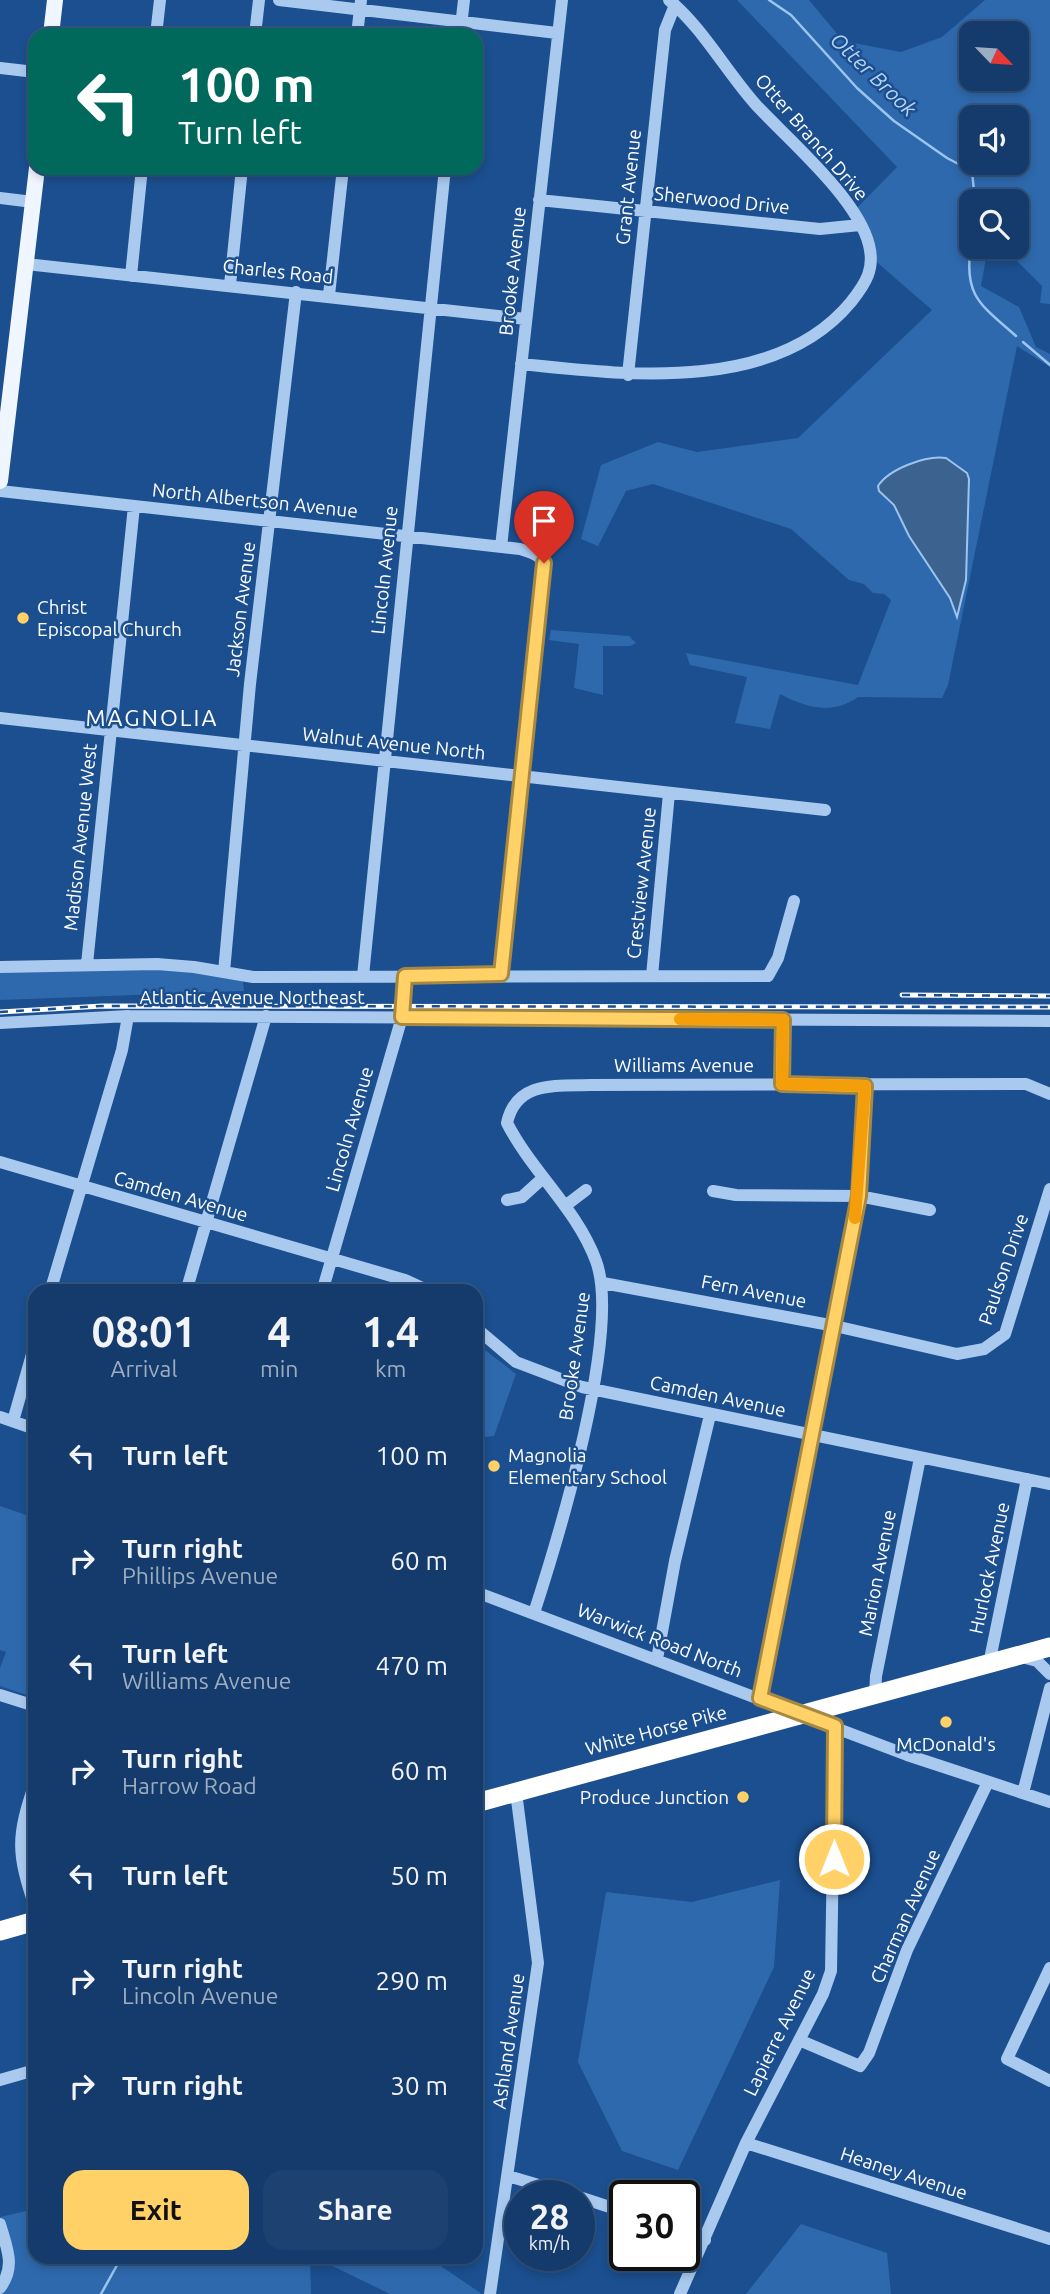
<!DOCTYPE html>
<html lang="en">
<head>
<meta charset="utf-8">
<style>
  :root { --surface:#143b6b; --page:#1d4271; --text:#f1f3f6; --muted:#9dadc1; --line:#33557e; --accent:#ffd166 }
  body { margin:0; font-family:Ubuntu,sans-serif; background:var(--page); color:var(--text); height:100vh; display:flex; flex-direction:column; font-size:26px; white-space:nowrap }
  * { box-sizing:border-box; margin:0 }
  p { font-size:23px; color:var(--muted) }
  .icon { flex:none; width:38px; height:38px; fill:none; stroke:currentColor; stroke-width:2; stroke-linecap:round; stroke-linejoin:round }
  .map { position:relative; flex:1; overflow:hidden }
  .details { position:absolute; left:28px; top:1284px; width:455px; height:980px; display:flex; flex-direction:column; background:var(--surface); border-radius:21px; box-shadow:0 4px 10px #0003,0 0 0 2px var(--line) }
  .details>* { flex:none }
  .guide { position:absolute; left:28px; top:28px; width:455px; height:147px; border-radius:21px; box-shadow:0 4px 10px #0003,0 0 0 2px var(--line); background:#00695c; color:#fff; overflow:hidden }
  .needle { width:46px; rotate:115deg }
  .controls { position:absolute; left:959px; top:21px; display:grid; gap:14px }
  .controls a { display:grid; place-items:center; width:70px; height:70px; border-radius:14px; background:var(--surface); box-shadow:0 4px 10px #0003,0 0 0 2px var(--line); font-size:35px }
  .speed { position:absolute; left:504px; top:2180px; display:flex; gap:14px; font-size:35px; font-weight:700; text-align:center }
  .speed>* { display:grid; place-content:center; width:91px; height:91px; border-radius:50%; background:var(--surface); box-shadow:0 4px 10px #0003,0 0 0 2px var(--line); line-height:1 }
  .speed small { font-size:18px; font-weight:400 }
  .speed .limit { border:4px solid #111; border-radius:10px; background:#fff; color:#111 }
  .pin { position:absolute; display:grid; place-items:center; width:60px; height:60px; color:#fff; margin:-72px -30px; border-radius:50% 50% 50% 0; rotate:-45deg; box-shadow:0 0 7px #0007 }
  .pin .icon { rotate:45deg }
  .me { position:absolute; width:77px; margin:-38px; rotate:0deg; stroke-linejoin:round; filter:drop-shadow(0 0 5px #0008) }
  .turn { display:flex; align-items:center; gap:24px; height:147px; padding:0 35px; font-size:32px }
  .turn .icon { width:91px; height:91px; stroke-width:2.5 }
  .turn b { display:block; font-size:49px; line-height:60px }
  .eta { display:flex; justify-content:space-evenly; align-items:center; height:119px; text-align:center }
  .eta b { font-size:42px; font-weight:600; line-height:49px }
  .primary-button { display:flex; gap:14px; margin-top:auto; padding:14px 35px }
  .primary-button a { flex:1; height:80px; border-radius:21px; background:var(--accent); color:#111; font-size:28px; font-weight:600; line-height:80px; text-align:center }
  .primary-button a+a { background:var(--page); color:var(--text) }
  ul { padding:0; list-style:none }
  li { display:flex; align-items:center; gap:21px; height:105px; padding:0 35px }
  li div { flex:1 }
  li b { display:block; font-size:26px }
  li em { font-style:normal }
  .map>svg:first-child { display:block }
  .green { fill:#2e69ad; fill-rule:evenodd }
  .water { fill:#3c6290; stroke:#9cc4f0; stroke-width:2 }
  .lines { fill:none; stroke-linecap:round; stroke-linejoin:round }
  .stream { stroke:#9cc4f0; stroke-width:2.5 }
  .minor { stroke:#a9c9ee; stroke-width:12 }
  .major { stroke:#f0f6ff; stroke-width:16 }
  .highway { stroke:#fff; stroke-width:19 }
  .rail-casing { stroke:#fff; stroke-width:5 }
  .rail { stroke:#1b4f8f; stroke-width:2.5; stroke-dasharray:8; stroke-linecap:butt }
  .route-casing { stroke:#a68842; stroke-width:18 }
  .route { stroke:#ffd166; stroke-width:12 }
  .slow { stroke:#f59e0b; stroke-width:12 }
  .poi-dot { fill:#ffd166; stroke:#1b4f8f; stroke-width:2.5 }
  .labels { text-anchor:middle; dominant-baseline:central; stroke-width:5; stroke-linejoin:round; paint-order:stroke }
  .street-label { font-size:19px; fill:#fff; stroke:#1b4f8f }
  .poi-label { font-size:19px; fill:#fff; stroke:#1b4f8f; text-anchor:start }
  .water-label { font-size:21px; font-style:italic; fill:#b5d3f5; stroke:#1b4f8f }
  .quarter-label { font-size:23px; letter-spacing:2px; fill:#fff; stroke:#1b4f8f }
</style>
</head>
<body>
<div class="map">
<svg width="1050" height="2294" viewBox="0 0 1050 2294">
  <rect width="100%" height="100%" fill="#1b4f8f"/>
  <!-- green -->
  <path class="green" d="M737 0H809L843 41 901 52 942 37 985 0H1050V304L1040 303 1042 286 1003 247H1017V201H971V247H988L981 286 1019 307 1036 347 1050 354V367L1017 346 948 685 942 698 858 697C831 716 805 707 780 694L770 729 735 723 747 677 690 665 686 653 858 685 891 600 884 594 873 593 864 584 849 580 791 529 653 484 626 491 598 546 581 539 601 465 658 442 697 452 798 438 932 310 872 258 853 212 897 167ZM971 33H1017V79H971ZM971 117H1017V163H971Z
    M551 630 629 636 636 643 630 646H603V695L574 688 579 644 549 640Z
    M158 967 243 981 244 991 0 1000V972Z
    M476 1343 516 1374 494 1436 476 1438Z
    M0 1506 35 1518V1698L0 1686V1668L6 1652 0 1650Z
    M780 1880 774 1967 678 2170 622 2151 578 2062 606 1892 692 1902Z
    M35 2209V2258H310L311 2294H0L12 2256 0 2217Z
    M801 2224 887 2253 891 2294H746Z
    M316 2258H429L482 2294H390Z"/>
  <!-- water -->
  <path class="water" d="M946 458 967 473 969 479 966 580 957 617 950 598 909 536 894 505 879 491 878 486C889 469 926 455 946 458Z"/>
  <g class="lines">
    <!-- stream -->
    <path class="stream" d="M769 0 791 15 857 88 894 121 947 158 972 171 975 201
      M971 246C963 296 981 305 1016 336
      M1023 342 1050 365
      M101 2294 121 2258"/>
    <!-- minor -->
    <path class="minor" d="M279 0 557 33
      M156 35 160 0
      M255 35 259 0
      M357 35 361 0
      M460 35 464 0
      M0 68 35 72
      M0 198 33 202
      M539 200 820 229 860 225
      M26 264 526 319
      M131 276 142 168
      M230 285 242 168
      M329 295 343 168
      M521 364C626 375 775 394 851 302 866 283 875 269 869 245 858 199 790 141 757 106 727 73 703 28 669 0
      M628 375 665 30 675 5
      M0 491 520 549C534 553 544 556 545 572L501 974
      M501 547 562 0
      M0 718 825 810
      M87 964 134 506
      M0 967 157 964 194 967 253 977 768 976 778 958 794 901
      M224 972 250 684 296 292
      M363 976 445 168
      M652 976 669 793
      M0 1023 128 1016 1050 1021
      M782 1084 783 1020
      M0 1162 405 1280 431 1292
      M713 1191 736 1195 859 1196 930 1210
      M507 1200 522 1197 543 1178
      M565 1206 586 1190
      M603 1283 835 1326 957 1354 984 1349 1005 1334 1050 1189
      M50 1292 122 1050 128 1016
      M186 1292 266 1016
      M322 1292 402 1017 405 976
      M476 1328 516 1362 582 1387 1050 1484
      M0 1417 35 1429
      M13 1421 35 1344
      M476 1592 907 1755 1050 1802
      M534 1613C558 1539 622 1331 596 1261 577 1209 532 1172 507 1123 516 1081 556 1086 590 1085L1026 1084 1050 1094
      M1022 1657 1037 1661 1050 1674
      M657 1659 675 1561 710 1415
      M989 1664 1027 1479
      M0 1695 35 1706
      M875 1696 876 1676 920 1458
      M760 1698 859 1196 865 1086
      M35 1783C16 1838 17 1853 35 1907
      M1023 1793 1050 1688
      M1050 1968 1007 2059 1050 2081
      M799 2040 860 2066 869 2053 907 1950 988 1782
      M0 2080 35 2070
      M746 2143 1050 2239
      M508 2176 576 2196
      M579 2197 625 2212
      M0 2224C7 2249 16 2266 0 2288
      M684 2232 705 2240
      M490 2294 538 1963 516 1792
      M680 2294 746 2143 823 1994 831 1971 835 1726"/>
    <!-- major -->
    <path class="major" d="M51 35 55 0
      M0 481 37 168"/>
    <!-- highway -->
    <path class="highway" d="M476 1803 1050 1647
      M0 1931 35 1921"/>
    <defs>
      <path id="rail" d="M902 995 1050 996
        M0 1012 102 1006 1050 1007"/>
    </defs>
    <!-- rail casing -->
    <use href="#rail" class="rail-casing"/>
    <!-- rail -->
    <use href="#rail" class="rail"/>
  </g>
  <g class="lines">
    <defs>
      <path id="route" d="M544 563 501 974 405 976 402 1017 783 1020 782 1084 865 1086 859 1196 760 1698 835 1726 834 1859"/>
    </defs>
    <!-- route casing -->
    <use href="#route" class="route-casing"/>
    <!-- route -->
    <use href="#route" class="route"/>
    <!-- slow -->
    <path class="slow" d="M680 1019 783 1020 782 1084 865 1086 855 1218"/>
  </g>
  <!-- markers -->
  <g class="poi-dot">
    <circle cx="23" cy="618" r="7"/>
    <circle cx="494" cy="1466" r="7"/>
    <circle cx="946" cy="1722" r="7"/>
    <circle cx="743" cy="1797" r="7"/>
  </g>
  <g class="labels">
    <!-- street labels -->
    <g class="street-label">
      <text transform="translate(812 137) rotate(49)">Otter Branch Drive</text>
      <text transform="translate(628 187) rotate(-84)">Grant Avenue</text>
      <text transform="translate(722 200) rotate(6)">Sherwood Drive</text>
      <text transform="translate(278 271) rotate(6)">Charles Road</text>
      <text transform="translate(512 271) rotate(-84)">Brooke Avenue</text>
      <text transform="translate(255 500) rotate(6)">North Albertson Avenue</text>
      <text transform="translate(384 570) rotate(-84)">Lincoln Avenue</text>
      <text transform="translate(240 609) rotate(-83)">Jackson Avenue</text>
      <text transform="translate(394 743) rotate(6)">Walnut Avenue North</text>
      <text transform="translate(80 837) rotate(-84)">Madison Avenue West</text>
      <text transform="translate(641 883) rotate(-84)">Crestview Avenue</text>
      <text x="252" y="997">Atlantic Avenue Northeast</text>
      <text x="684" y="1065">Williams Avenue</text>
      <text transform="translate(349 1129) rotate(-74)">Lincoln Avenue</text>
      <text transform="translate(181 1196) rotate(16)">Camden Avenue</text>
      <text transform="translate(1003 1269) rotate(-71)">Paulson Drive</text>
      <text transform="translate(754 1291) rotate(11)">Fern Avenue</text>
      <text transform="translate(574 1356) rotate(-82)">Brooke Avenue</text>
      <text transform="translate(718 1396) rotate(12)">Camden Avenue</text>
      <text transform="translate(989 1568) rotate(-78)">Hurlock Avenue</text>
      <text transform="translate(877 1573) rotate(-79)">Marion Avenue</text>
      <text transform="translate(660 1640) rotate(21)">Warwick Road North</text>
      <text transform="translate(656 1730) rotate(-15)">White Horse Pike</text>
      <text transform="translate(905 1916) rotate(-66)">Charman Avenue</text>
      <text transform="translate(779 2032) rotate(-64)">Lapierre Avenue</text>
      <text transform="translate(508 2041) rotate(-82)">Ashland Avenue</text>
      <text transform="translate(904 2173) rotate(18)">Heaney Avenue</text>
    </g>
    <!-- poi labels -->
    <g class="poi-label">
      <text x="37" y="607">Christ<tspan x="37" dy="22">Episcopal Church</tspan></text>
      <text x="508" y="1455">Magnolia<tspan x="508" dy="22">Elementary School</tspan></text>
      <text x="946" y="1744" text-anchor="middle">McDonald's</text>
      <text x="729" y="1797" text-anchor="end">Produce Junction</text>
    </g>
    <!-- water labels -->
    <g class="water-label">
      <text transform="translate(874 74) rotate(44)">Otter Brook</text>
    </g>
    <!-- quarter labels -->
    <g class="quarter-label">
      <text x="152" y="717">MAGNOLIA</text>
    </g>
  </g>
</svg>
<div class="controls">
<a><svg class="needle" viewBox="-14 -14 28 28"><path d="M0-13l5 13h-10z" fill="#e53935"/><path d="M0 13l5-13h-10z" fill="#9dadc1"/></svg></a>
<a><svg class="icon" aria-label="sound" viewBox="0 0 24 24"><path d="M4 9h4l5-4v14l-5-4H4zM17 9q2 3 0 6"/></svg></a>
<a><svg class="icon" aria-label="search" viewBox="0 0 24 24"><circle cx="10" cy="10" r="6"/><path d="M15 15l6 6"/></svg></a>
</div>
<div class="speed"><div>28<small>km/h</small></div><div class="limit">30</div></div>
<div class="pin" style="left:544px;top:563px;background:#d93025"><svg class="icon" aria-label="arrive" viewBox="0 0 24 24"><path d="M6 21V4h12l-3 4 3 4H6"/></svg></div>
<svg class="me" style="left:834px;top:1859px" viewBox="-20 -20 40 40"><circle r="17" fill="#ffd166" stroke="#fff" stroke-width="3"/><path d="M0-11L8 9 0 5-8 9z" fill="#fff"/></svg>
<div class="guide">
<div class="turn"><svg class="icon" aria-label="left" viewBox="0 0 24 24"><path d="M17 20v-9H6M10 6l-5 5 5 5"/></svg><div><b>100 m</b>Turn left</div></div>
</div>
<section class="details">
<div class="eta">
<div><b>08:01</b><p>Arrival</p></div>
<div><b>4</b><p>min</p></div>
<div><b>1.4</b><p>km</p></div>
</div>
<ul>
<li><svg class="icon" aria-label="left" viewBox="0 0 24 24"><path d="M17 20v-9H6M10 6l-5 5 5 5"/></svg><div><b>Turn left</b></div><em>100 m</em></li>
<li><svg class="icon" aria-label="right" viewBox="0 0 24 24"><path d="M7 20v-9h11M14 6l5 5-5 5"/></svg><div><b>Turn right</b><p>Phillips Avenue</p></div><em>60 m</em></li>
<li><svg class="icon" aria-label="left" viewBox="0 0 24 24"><path d="M17 20v-9H6M10 6l-5 5 5 5"/></svg><div><b>Turn left</b><p>Williams Avenue</p></div><em>470 m</em></li>
<li><svg class="icon" aria-label="right" viewBox="0 0 24 24"><path d="M7 20v-9h11M14 6l5 5-5 5"/></svg><div><b>Turn right</b><p>Harrow Road</p></div><em>60 m</em></li>
<li><svg class="icon" aria-label="left" viewBox="0 0 24 24"><path d="M17 20v-9H6M10 6l-5 5 5 5"/></svg><div><b>Turn left</b></div><em>50 m</em></li>
<li><svg class="icon" aria-label="right" viewBox="0 0 24 24"><path d="M7 20v-9h11M14 6l5 5-5 5"/></svg><div><b>Turn right</b><p>Lincoln Avenue</p></div><em>290 m</em></li>
<li><svg class="icon" aria-label="right" viewBox="0 0 24 24"><path d="M7 20v-9h11M14 6l5 5-5 5"/></svg><div><b>Turn right</b></div><em>30 m</em></li>
</ul>
<div class="primary-button"><a>Exit</a><a>Share</a></div>
</section>
</div>
</body>
</html>
